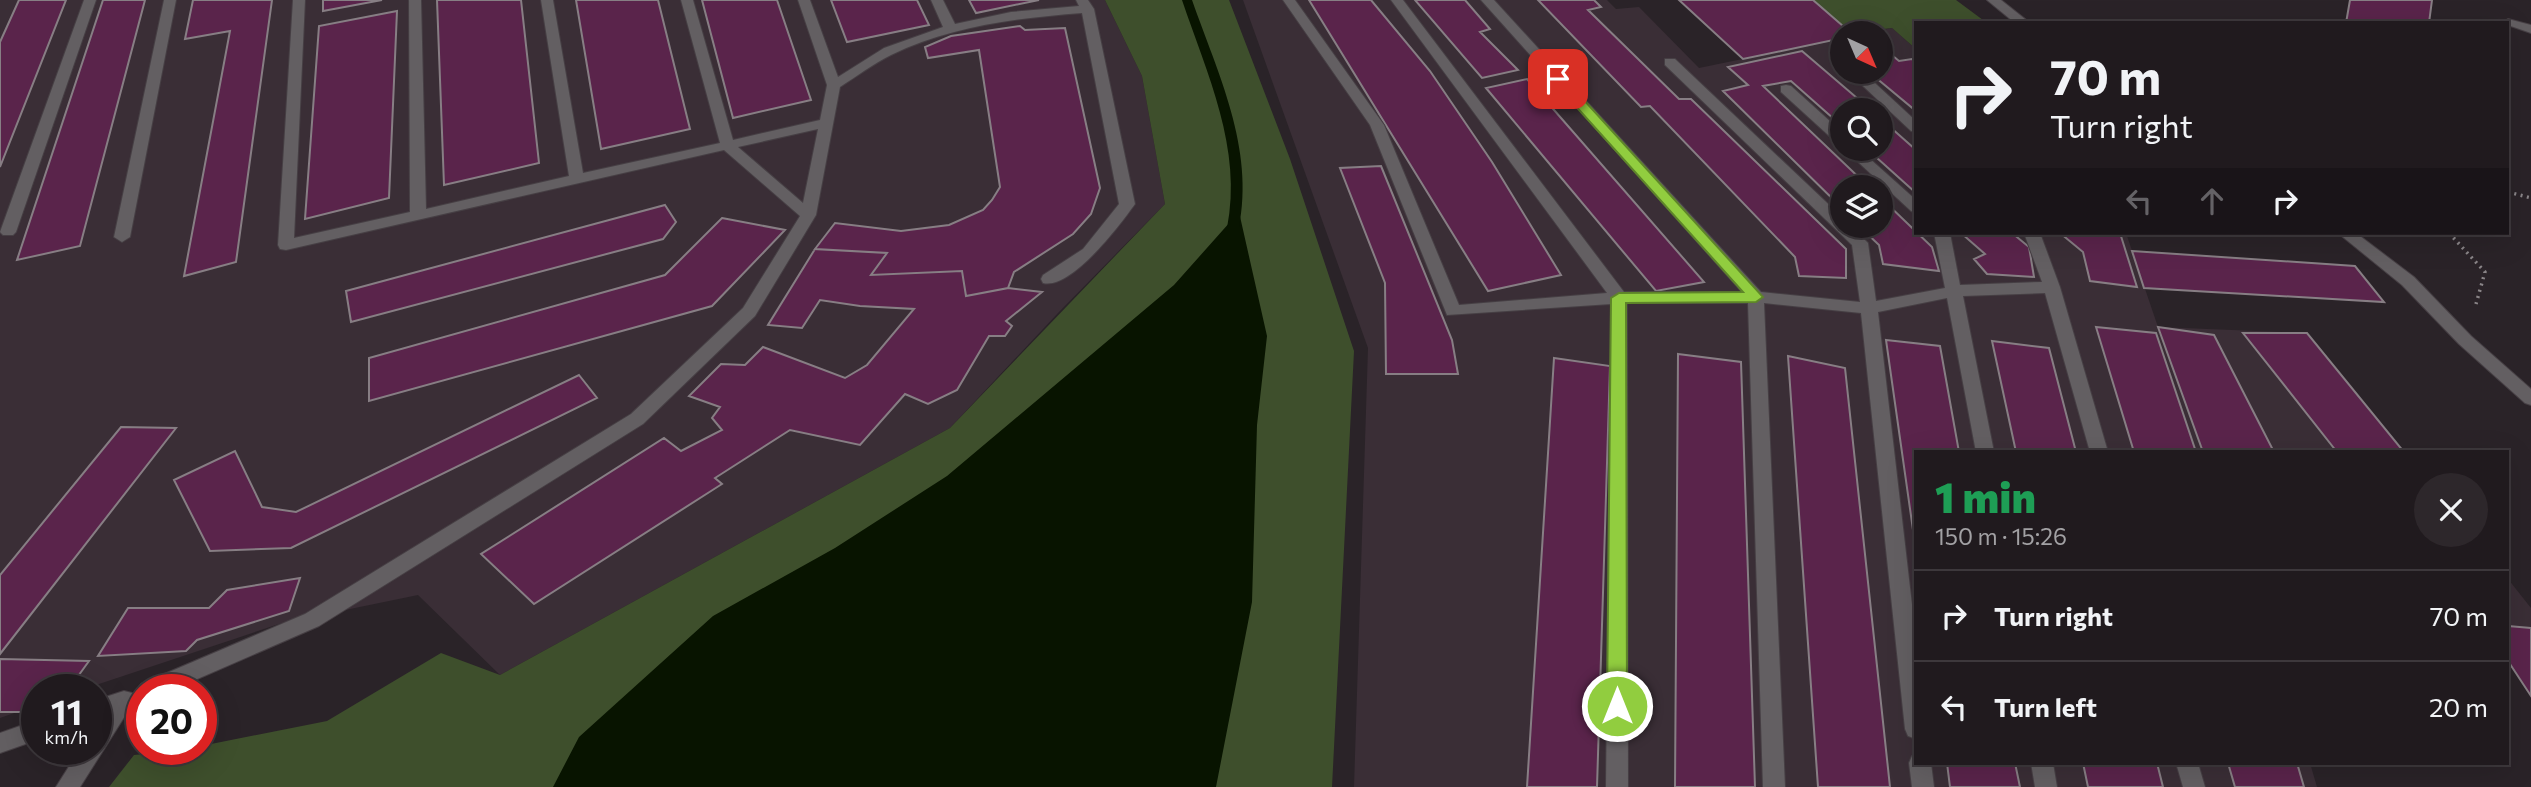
<!DOCTYPE html>
<html lang="en">
<head>
<meta charset="utf-8">
<style>
  :root { --surface:#201a1e; --page:#2d272b; --text:#f1f3f6; --muted:#a2a1a4; --line:#3d383c }
  body { margin:0; font-family:Commissioner,sans-serif; background:var(--page); color:var(--text); height:100vh; display:flex; flex-direction:column; font-size:26px; white-space:nowrap }
  * { box-sizing:border-box; margin:0 }
  p { font-size:23px; color:var(--muted) }
  .icon { flex:none; width:38px; height:38px; fill:none; stroke:currentColor; stroke-width:2; stroke-linecap:round; stroke-linejoin:round }
  .map { position:relative; flex:1; overflow:hidden }
  .side { position:absolute; left:1914px; top:450px; width:595px; height:315px; display:flex; flex-direction:column; background:var(--surface); border-radius:0px; box-shadow:0 7px 28px #0002,0 0 0 2px var(--line) }
  .side>* { flex:none }
  .hud { position:absolute; left:1914px; top:21px; width:595px; height:214px; border-radius:0px; box-shadow:0 7px 28px #0002,0 0 0 2px var(--line); background:#201a1e; color:var(--text); overflow:hidden }
  .needle { width:46px; rotate:136deg }
  .buttons { position:absolute; left:1830px; top:21px; display:grid; gap:14px }
  .buttons a { display:grid; place-items:center; width:63px; height:63px; border-radius:50%; background:var(--surface); box-shadow:0 7px 28px #0002,0 0 0 2px var(--line); font-size:35px }
  .speed { position:absolute; left:21px; top:674px; display:flex; gap:14px; font-size:35px; font-weight:700; text-align:center }
  .speed>* { display:grid; place-content:center; width:91px; height:91px; border-radius:50%; background:var(--surface); box-shadow:0 7px 28px #0002,0 0 0 2px var(--line); line-height:1 }
  .speed small { font-size:18px; font-weight:400 }
  .speed .limit { border:10px solid #d22; background:#fff; color:#111 }
  .pin { position:absolute; display:grid; place-items:center; width:60px; height:60px; color:#fff; margin:-30px; border-radius:14px; box-shadow:0 4px 10px #0006 }
  .me { position:absolute; width:77px; margin:-38px; rotate:0deg; stroke-linejoin:round; filter:drop-shadow(0 0 5px #0008) }
  .turn { display:flex; align-items:center; gap:24px; height:147px; padding:0 21px; font-size:32px }
  .turn .icon { width:91px; height:91px; stroke-width:2.5 }
  .turn b { display:block; font-size:49px; line-height:60px }
  .lanes { display:flex; align-items:center; height:66px; padding:0 21px; background:#0003; justify-content:center; gap:35px; direction:ltr }
  .lanes .off { opacity:.35 }
  .round { display:grid; place-items:center; flex:none; width:74px; height:74px; border-radius:37px; background:var(--page) }
  .overview { display:flex; align-items:center; justify-content:space-between; height:119px; padding:0 21px }
  h1 { font-size:42px; font-weight:800; line-height:52px; color:#1e9e55 }
  ul { padding:0; list-style:none }
  li { display:flex; align-items:center; gap:21px; height:91px; padding:0 21px; border-top:2px solid var(--line) }
  li div { flex:1 }
  li b { display:block; font-size:26px }
  li em { font-style:normal }
  .map>svg:first-child { display:block }
  .built { fill:#3a2e36; fill-rule:evenodd }
  .green { fill:#3e4f2c }
  .water { fill:#081400 }
  .lines { fill:none; stroke-linecap:round; stroke-linejoin:round }
  .stream { fill:#081400; fill-rule:evenodd }
  .building { fill:#5a244b; stroke:#877e84; stroke-width:2 }
  .lane-casing { stroke:#463f44; stroke-width:2 }
  .street-casing { stroke:#463f44; stroke-width:2 }
  .path { stroke:#8a8588; stroke-width:3.5; stroke-dasharray:2 4.5; stroke-linecap:butt }
  .lane { fill:#635f62; fill-rule:evenodd }
  .street { fill:#635f62; fill-rule:evenodd }
  .route { fill:#91cd3f; stroke:#5e8529; stroke-width:2 }
</style>
</head>
<body>
<div class="map">
<svg width="2531" height="787" viewBox="0 0 2531 787">
  <rect width="100%" height="100%" fill="#2a2328"/>
  <!-- built -->
  <path class="built" d="M0 0H1105L1142 76 1165 204 1058 313 950 428 500 675 418 595 282 623 84 689 37 690V705L0 718Z
    M1243 0H1607L1616 9 1639 7 1699 68 1843 38V72H1881V33H1867L1892 28 1916 49V233H2126L2158 327 2307 333 2404 451 1916 452V763H2310L2317 787H1354L1368 348ZM1843 110H1881V149H1843ZM1843 187H1881V226H1843Z
    M2508 579 2531 608V628L2508 626Z"/>
  <!-- green -->
  <path class="green" d="M1105 0H1229L1290 159 1354 351 1332 787H109L134 755 201 749V746L327 721 441 653 500 675 950 428 1165 204 1142 76Z
    M1813 0H1956L1987 23H1916V49L1892 28 1851 33Z"/>
  <!-- water -->
  <path class="water" d="M1239 212 1267 336 1257 425 1252 602 1216 787H553L579 737 713 616 835 548 947 476 1174 285Z"/>
  <g class="lines">
    <!-- stream -->
    <path class="stream" d="M1182 0H1192C1218 74 1255 148 1239 228L1233 232 1227 228C1243 149 1207 74 1182 0Z"/>
  </g>
  <!-- building -->
  <path class="building" d="M19 0H66L0 167V42Z
    M103 0H145L80 246 17 260Z
    M193 0H272L236 262 184 276 230 31 185 39Z
    M323 0H382L323 11Z
    M437 0H521L539 163 444 185Z
    M576 0H658L690 129 601 149Z
    M702 0H777L811 100 733 118Z
    M831 0H917L929 25 847 42Z
    M969 0H1039L976 13Z
    M1309 0H1371L1430 71 1492 162 1561 275 1488 291Z
    M1415 0H1465L1490 29 1480 32 1518 70 1482 78Z
    M1538 0H1594L1601 7 1588 10 1679 99H1691L1846 249V278L1799 276 1795 257 1650 106 1641 107Z
    M1679 0H1813L1851 33H1843V38L1743 59Z
    M2350 0H2432L2429 23H2346Z
    M397 11 389 198 305 219 319 26Z
    M1020 26 1025 30 1065 28 1100 188 1091 214 1073 234 1014 272 1008 288 966 296 962 271 871 275 887 253 815 249 835 223 901 231 949 225 983 210 992 200 1000 187 979 50 928 58 925 47 951 36Z
    M1881 46 1899 61 1912 59 1916 63V111L1869 72H1881Z
    M1802 51 1871 110H1843V127L1791 81 1763 86 1869 187H1843V209L1723 91 1748 85 1728 67Z
    M1527 79 1704 282 1656 291 1486 88Z
    M1881 119 1916 150V193L1867 149H1881Z
    M1381 166 1452 340 1458 374H1386L1385 283 1340 168Z
    M1881 198 1932 247 1939 271 1883 264 1879 245 1859 226H1881Z
    M665 205 676 222 663 239 351 322 346 291Z
    M722 218 785 230 712 306 369 401V358L665 275Z
    M1961 233H2012L2029 247 2034 277 1987 274 1974 259 1985 254Z
    M2060 233H2120L2137 287 2090 281 2083 252Z
    M815 249 887 253 871 275 962 271 966 296 1008 288 1042 292 1006 321 1012 326 1005 336H989L957 390 928 404 905 394 860 445 790 430 715 478 722 484 534 604 481 554 664 438 681 451 722 430 712 418 720 407 689 396 721 364 745 365 763 347 845 378 867 365 914 309 860 306 820 300 802 328 768 325Z
    M2132 251 2355 266 2384 302 2144 288Z
    M2096 327 2156 333 2196 452H2134Z
    M2158 327 2214 335 2274 452H2203Z
    M2243 333H2307L2404 452H2337Z
    M1886 340 1940 346 1959 452H1916V551Z
    M1992 341 2049 348 2076 452H2016Z
    M1678 354 1741 362 1755 787H1675Z
    M1788 356 1845 368 1890 787H1818Z
    M1554 358 1610 366 1597 787H1527Z
    M579 375 597 398 291 548 210 551 174 480 235 451 262 507 296 512Z
    M121 427 176 428 0 654V575Z
    M300 578 289 611 197 640 186 651 98 656 128 608H209L227 590Z
    M2508 626 2531 628V696L2508 661Z
    M0 659 89 661 68 690H37V712H0Z
    M1947 763H2015L2020 787H1950Z
    M2083 763H2157L2163 787H2088Z
    M2228 763H2297L2304 787H2235Z"/>
  <g class="lines">
    <defs>
      <path id="lane" d="M84 0H96L16 232 13 235H3L0 232Z
        M164 0H176L130 237 122 242 114 237Z
        M293 0H305L294 238 410 212 409 0H421L426 209 569 176 541 0H553L583 173 720 143 681 0H693L733 140 820 120 827 85 798 0H810L838 77 884 48 943 27 931 0H943L955 24 1011 12 1079 6 1076 0H1088L1094 9 1135 204C1120 225 1071 290 1043 283L1041 279 1043 275 1083 249 1119 204 1082 13C1017 18 951 26 891 55 873 64 857 76 840 87L816 215 755 316 643 424 319 626 172 690H142V697L137 690 141 684 305 614 631 414 743 308 800 216 724 150 286 250 280 249 278 245ZM818 129 803 203 738 147Z
        M1283 0H1295L1384 125 1459 305 1607 293 1391 0H1403L1624 292H1742L1481 0H1494L1761 292 1860 302 1852 245 1665 65V59H1675L1843 218V226H1851L1868 243 1876 301 1945 288 1934 233H1950L1960 285 2042 282 2024 233H2040L2060 287 2108 452H2090L2045 293 1963 296 1994 452H1976L1947 298 1878 312 1916 639V739L1908 736 1905 729 1861 313 1764 303 1785 787H1763L1748 303H1627L1628 787H1606L1611 304 1447 315 1370 125Z
        M2508 19 2531 25V33L2502 23Z
        M1848 72H1863L1916 121V132L1911 131Z
        M1786 85 1791 86 1843 133V145L1838 144 1781 92V86Z
        M1844 149H1859L1916 200V213L1911 211Z
        M1916 754V763H1931L1934 787H1912L1909 763 1912 756Z
        M2031 763H2053L2057 787H2035Z
        M2176 763H2198L2205 787H2183Z"/>
      <path id="street" d="M1987 0H2001L2030 23H2015Z
        M2338 233H2356L2414 277 2471 336 2531 389V405L2525 403 2459 344 2402 285Z
        M124 691 132 693 135 700 80 787H56L80 749H96V723L101 717 96 718V700Z
        M37 720V740L0 753V733Z"/>
    </defs>
    <!-- lane casing -->
    <use href="#lane" class="lane-casing"/>
    <!-- street casing -->
    <use href="#street" class="street-casing"/>
    <!-- path -->
    <path class="path" d="M2508 192 2531 198
      M2449 233 2485 272 2476 304"/>
    <!-- lane -->
    <use href="#lane" class="lane"/>
    <!-- street -->
    <use href="#street" class="street"/>
  </g>
  <!-- route -->
  <path class="route" d="M1558 76 1563 77 1763 297 1756 302 1626 303 1627 706 1624 712 1617 714 1610 712 1607 706 1611 298 1619 293 1743 292 1554 82V77Z"/>
</svg>
<div class="buttons">
<a><svg class="needle" viewBox="-14 -14 28 28"><path d="M0-13l5 13h-10z" fill="#e53935"/><path d="M0 13l5-13h-10z" fill="#a2a1a4"/></svg></a>
<a><svg class="icon" aria-label="search" viewBox="0 0 24 24"><circle cx="10" cy="10" r="6"/><path d="M15 15l6 6"/></svg></a>
<a><svg class="icon" aria-label="layers" viewBox="0 0 24 24"><path d="M12 4l9 5-9 5-9-5zM3 14l9 5 9-5"/></svg></a>
</div>
<div class="speed"><div>11<small>km/h</small></div><div class="limit">20</div></div>
<div class="pin" style="left:1558px;top:79px;background:#d93025"><svg class="icon" aria-label="arrive" viewBox="0 0 24 24"><path d="M6 21V4h12l-3 4 3 4H6"/></svg></div>
<svg class="me" style="left:1617px;top:706px" viewBox="-20 -20 40 40"><circle r="17" fill="#91cd3f" stroke="#fff" stroke-width="3"/><path d="M0-11L8 9 0 5-8 9z" fill="#fff"/></svg>
<div class="hud">
<div class="turn"><svg class="icon" aria-label="right" viewBox="0 0 24 24"><path d="M7 20v-9h11M14 6l5 5-5 5"/></svg><div><b>70 m</b>Turn right</div></div>
<div class="lanes"><svg class="icon off" aria-label="left" viewBox="0 0 24 24"><path d="M17 20v-9H6M10 6l-5 5 5 5"/></svg><svg class="icon off" aria-label="ahead" viewBox="0 0 24 24"><path d="M12 20V5M6 11l6-6 6 6"/></svg><svg class="icon" aria-label="right" viewBox="0 0 24 24"><path d="M7 20v-9h11M14 6l5 5-5 5"/></svg></div>
</div>
<section class="side">
<div class="overview"><div><h1>1 min</h1><p>150 m · 15:26</p></div><a class="round"><svg class="icon" aria-label="close" viewBox="0 0 24 24"><path d="M6 6l12 12M18 6L6 18"/></svg></a></div>
<ul>
<li><svg class="icon" aria-label="right" viewBox="0 0 24 24"><path d="M7 20v-9h11M14 6l5 5-5 5"/></svg><div><b>Turn right</b></div><em>70 m</em></li>
<li><svg class="icon" aria-label="left" viewBox="0 0 24 24"><path d="M17 20v-9H6M10 6l-5 5 5 5"/></svg><div><b>Turn left</b></div><em>20 m</em></li>
</ul>
</section>
</div>
</body>
</html>
